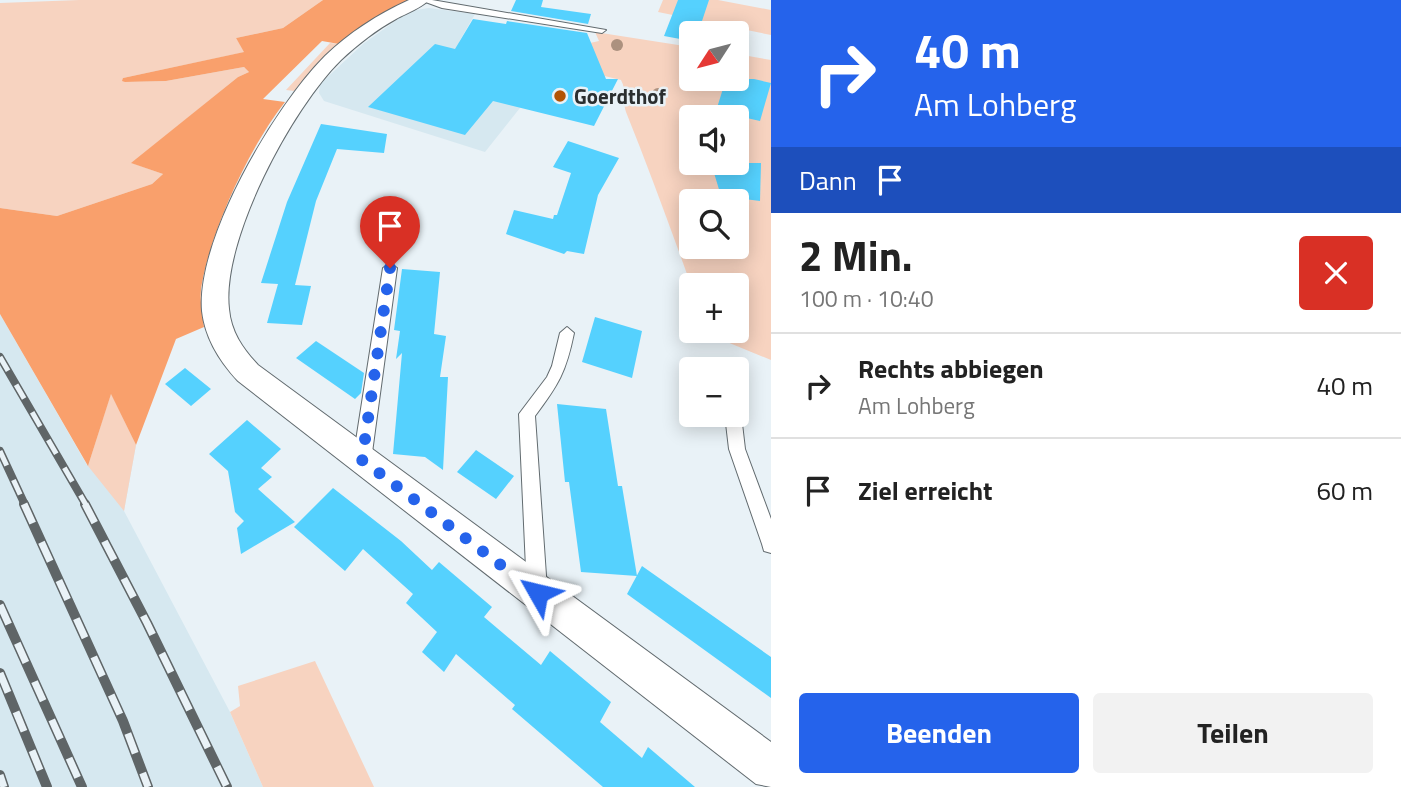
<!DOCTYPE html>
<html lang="de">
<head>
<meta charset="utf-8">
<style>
  :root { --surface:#fff; --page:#f2f2f2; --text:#222; --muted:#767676; --line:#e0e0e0; --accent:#2563eb }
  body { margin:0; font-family:"Titillium Web",sans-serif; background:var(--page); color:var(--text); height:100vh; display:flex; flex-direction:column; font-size:26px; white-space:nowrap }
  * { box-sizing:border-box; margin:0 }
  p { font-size:23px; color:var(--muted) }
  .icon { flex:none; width:38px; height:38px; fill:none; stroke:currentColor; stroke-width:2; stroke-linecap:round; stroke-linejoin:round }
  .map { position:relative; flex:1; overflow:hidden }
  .sheet { display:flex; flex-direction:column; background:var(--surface); width:630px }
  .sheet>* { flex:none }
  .hud { background:#2563eb; color:#fff; overflow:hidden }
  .needle { width:46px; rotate:234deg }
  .tools { position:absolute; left:679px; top:21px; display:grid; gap:14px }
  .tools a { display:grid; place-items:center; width:70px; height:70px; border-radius:7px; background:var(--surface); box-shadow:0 4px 18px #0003; font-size:35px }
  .pin { position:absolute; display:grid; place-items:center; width:60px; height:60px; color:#fff; margin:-72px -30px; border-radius:50% 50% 50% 0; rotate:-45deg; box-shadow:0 0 7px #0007 }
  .pin .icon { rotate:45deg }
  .me { position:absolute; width:77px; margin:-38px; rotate:307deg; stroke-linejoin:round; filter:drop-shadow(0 0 5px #0008) }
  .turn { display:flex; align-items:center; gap:24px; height:147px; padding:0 28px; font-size:32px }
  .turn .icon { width:91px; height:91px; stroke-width:2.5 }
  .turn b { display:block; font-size:49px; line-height:60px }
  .then { display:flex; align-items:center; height:66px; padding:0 28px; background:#0003; gap:14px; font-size:26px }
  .round { display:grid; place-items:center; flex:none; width:74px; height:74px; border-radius:7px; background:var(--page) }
  .head { display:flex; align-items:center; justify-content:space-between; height:119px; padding:0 28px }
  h1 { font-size:42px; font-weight:700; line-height:52px }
  .button { display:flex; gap:14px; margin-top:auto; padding:14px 28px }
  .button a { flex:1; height:80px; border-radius:7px; background:var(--accent); color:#fff; font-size:28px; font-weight:700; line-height:80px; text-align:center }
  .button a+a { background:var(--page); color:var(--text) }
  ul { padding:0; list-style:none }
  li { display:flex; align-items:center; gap:21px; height:105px; padding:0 28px; border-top:2px solid var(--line) }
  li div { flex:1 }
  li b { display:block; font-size:26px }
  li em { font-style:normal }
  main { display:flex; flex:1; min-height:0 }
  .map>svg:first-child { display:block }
  .built { fill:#d6e8f0 }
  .green { fill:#f7d3c0; fill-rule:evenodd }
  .forest { fill:#f9a06c }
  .building { fill:#55d1fe }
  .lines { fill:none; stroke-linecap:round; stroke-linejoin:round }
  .service-casing { stroke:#626b6f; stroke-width:2 }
  .minor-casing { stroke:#626b6f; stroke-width:2 }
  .service { fill:#fff; fill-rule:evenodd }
  .minor { fill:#fff; fill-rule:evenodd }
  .rail-far1-casing { stroke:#5f6567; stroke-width:8 }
  .rail-casing { stroke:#5f6567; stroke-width:10 }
  .rail-far1 { stroke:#e9f2f7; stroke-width:5; stroke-dasharray:16; stroke-linecap:butt }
  .rail { stroke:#e9f2f7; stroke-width:7; stroke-dasharray:21; stroke-linecap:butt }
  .tree { fill:#ac917f }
  .route { stroke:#2563eb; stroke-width:12; stroke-dasharray:0 21.6 }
  .poi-dot { fill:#b25405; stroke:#e9f2f7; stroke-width:2.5 }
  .labels { text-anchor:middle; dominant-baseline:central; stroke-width:5; stroke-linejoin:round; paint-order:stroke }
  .far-poi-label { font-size:21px; font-weight:bold; fill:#2a2e2f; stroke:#e9f2f7; text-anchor:start }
</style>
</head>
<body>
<main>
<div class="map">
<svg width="771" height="787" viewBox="0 0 771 787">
  <rect width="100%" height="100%" fill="#e9f2f7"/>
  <!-- built -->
  <path class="built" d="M429 8 475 14 459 42 555 64 485 152 324 101 319 93 320 84 363 44 409 11Z
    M0 314 87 465 136 445 124 511 230 712 263 787H0Z"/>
  <!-- green -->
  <path class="green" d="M79 0H323L283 28 236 38 245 52 123 78 125 82 166 81 244 67 249 72 238 77 132 163 163 174 152 184 57 216 0 208V3Z
    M663 0H718L771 10V35L658 12Z
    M595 32 691 47V79H737V54L771 60V360L710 335 708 331H737V285H691C670 227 649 169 626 112 622 101 627 91 621 80L555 64 590 43 599 41ZM691 117H737V163H691ZM691 201H737V247H691Z
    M330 43 339 44 316 65 294 91 286 90Z
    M111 393 136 445 124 511 88 466Z
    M315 661 374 787H263L230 712 240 706 238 686Z"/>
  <!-- forest -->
  <path class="forest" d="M323 0H409L374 18 339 44 322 41 263 99 285 102C249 148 213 226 202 283 199 298 202 312 204 327L176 339 136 445 111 394 88 466 0 314V208L57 216 152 184 163 174 131 163 238 77 249 72 244 67 166 81 125 82 122 81 123 78 244 52 236 38 283 28Z"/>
  <!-- building -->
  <path class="building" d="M516 0H543L541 7 591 14 588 24 511 11Z
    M678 0H709L698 33H691V41L664 36Z
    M473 19 506 24 507 21 587 33 606 79H618L594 126 493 101 465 135 368 107 435 44 455 49Z
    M726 79H754L771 83 760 121 716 111Z
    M321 124 387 134 384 153 337 149 316 201 295 285 311 286 302 325 267 323 278 284 261 283 287 202Z
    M568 141 619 158 598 195 584 254 567 251 564 254 506 234 514 210 553 219 554 215H557L571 173 553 167Z
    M711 163H761L760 201 721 196Z
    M402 269 440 272 434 334 446 336 440 377H448L443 470 425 457 393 454 402 353 396 359 400 331 394 330Z
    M595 317 642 331 632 378 582 362Z
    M316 341 364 373 361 393 355 399 296 358Z
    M185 368 211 389 191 406 165 384Z
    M557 404 606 409 618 486H622L637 576 581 572 569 482H565Z
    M247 420 281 449 261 468 272 477 258 489 295 522 241 554 237 528 244 521 235 512 228 471 209 454Z
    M476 450 514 476 496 499 457 472Z
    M333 488 401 541 432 570 439 562 492 607 484 617 541 665 550 651 611 702 600 722 642 758 648 747 695 787H603L512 709 515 705 456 654 444 672 422 652 437 632 406 603 413 594 363 549 345 571 294 527Z
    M642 566 771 657V698L627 594Z"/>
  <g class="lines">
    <defs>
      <path id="service" d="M420 0H432L606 30 602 33 442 8Z
        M390 263 397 268 371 460 368 465 362 468 356 465 353 460 383 268Z
        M567 327 574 333C566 372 559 384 535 416L547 590 544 597 537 600 530 597 527 590 519 414 547 377 552 366 560 333Z
        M737 409 741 415 745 449 771 519V553L764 551 762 544 729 449 725 415H737Z"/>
      <path id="minor" d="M409 0H429C421 8 407 13 396 19 376 30 358 44 341 60 292 108 221 240 229 309 231 332 243 349 258 365L771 742V787L756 784 238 381C220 362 205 338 202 311 196 239 275 106 325 56 349 33 378 14 409 0Z"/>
    </defs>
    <!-- service casing -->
    <use href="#service" class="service-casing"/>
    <!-- minor casing -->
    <use href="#minor" class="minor-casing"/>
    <!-- service -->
    <use href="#service" class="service"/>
    <!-- minor -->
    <use href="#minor" class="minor"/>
    <defs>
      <path id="rail-far1" d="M0 357 86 505
        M0 451 25 505"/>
      <path id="rail" d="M24 504 123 721 148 787
        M85 504 147 623 227 787
        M0 605 82 787
        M0 673 47 787
        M0 775 4 787"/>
    </defs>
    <!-- rail-far1 casing -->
    <use href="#rail-far1" class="rail-far1-casing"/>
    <!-- rail casing -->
    <use href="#rail" class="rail-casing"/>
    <!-- rail-far1 -->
    <use href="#rail-far1" class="rail-far1"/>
    <!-- rail -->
    <use href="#rail" class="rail"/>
  </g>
  <!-- trees -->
  <g class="tree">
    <circle cx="617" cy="45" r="6"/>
    <circle cx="658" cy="94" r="6"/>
  </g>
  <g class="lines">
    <!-- route -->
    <path class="route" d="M390 268 362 460 538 593"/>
  </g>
  <!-- markers -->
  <circle class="poi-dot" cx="560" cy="96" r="7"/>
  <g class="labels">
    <!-- far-poi labels -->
    <g class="far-poi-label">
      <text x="574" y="96">Goerdthof</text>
    </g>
  </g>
</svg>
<div class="tools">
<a><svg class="needle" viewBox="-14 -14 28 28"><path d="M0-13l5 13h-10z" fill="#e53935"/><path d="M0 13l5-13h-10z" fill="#767676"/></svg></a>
<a><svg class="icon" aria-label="sound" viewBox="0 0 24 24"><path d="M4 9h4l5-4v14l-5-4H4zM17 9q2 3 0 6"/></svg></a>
<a><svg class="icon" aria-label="search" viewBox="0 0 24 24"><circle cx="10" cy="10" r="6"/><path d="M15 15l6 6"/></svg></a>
<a>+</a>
<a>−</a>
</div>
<div class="pin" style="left:390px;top:268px;background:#d93025"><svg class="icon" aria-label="arrive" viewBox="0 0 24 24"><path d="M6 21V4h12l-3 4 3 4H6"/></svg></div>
<svg class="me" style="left:538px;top:593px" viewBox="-20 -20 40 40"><path d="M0-17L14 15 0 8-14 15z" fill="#2563eb" stroke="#fff" stroke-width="4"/></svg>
</div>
<section class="sheet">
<div class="hud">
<div class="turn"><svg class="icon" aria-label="right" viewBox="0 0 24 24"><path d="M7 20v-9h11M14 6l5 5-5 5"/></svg><div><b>40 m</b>Am Lohberg</div></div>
<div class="then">Dann<svg class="icon" aria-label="arrive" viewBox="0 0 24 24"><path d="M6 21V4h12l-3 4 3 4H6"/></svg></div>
</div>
<div class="head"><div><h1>2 Min.</h1><p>100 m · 10:40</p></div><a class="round" style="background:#d93025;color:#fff"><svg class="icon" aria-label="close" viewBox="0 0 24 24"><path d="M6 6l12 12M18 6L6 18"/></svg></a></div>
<ul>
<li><svg class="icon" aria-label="right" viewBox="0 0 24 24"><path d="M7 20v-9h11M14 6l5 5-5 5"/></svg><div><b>Rechts abbiegen</b><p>Am Lohberg</p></div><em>40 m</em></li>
<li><svg class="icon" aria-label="arrive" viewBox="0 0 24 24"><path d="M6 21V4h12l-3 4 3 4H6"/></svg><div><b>Ziel erreicht</b></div><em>60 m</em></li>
</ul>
<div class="button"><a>Beenden</a><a>Teilen</a></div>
</section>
</main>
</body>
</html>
